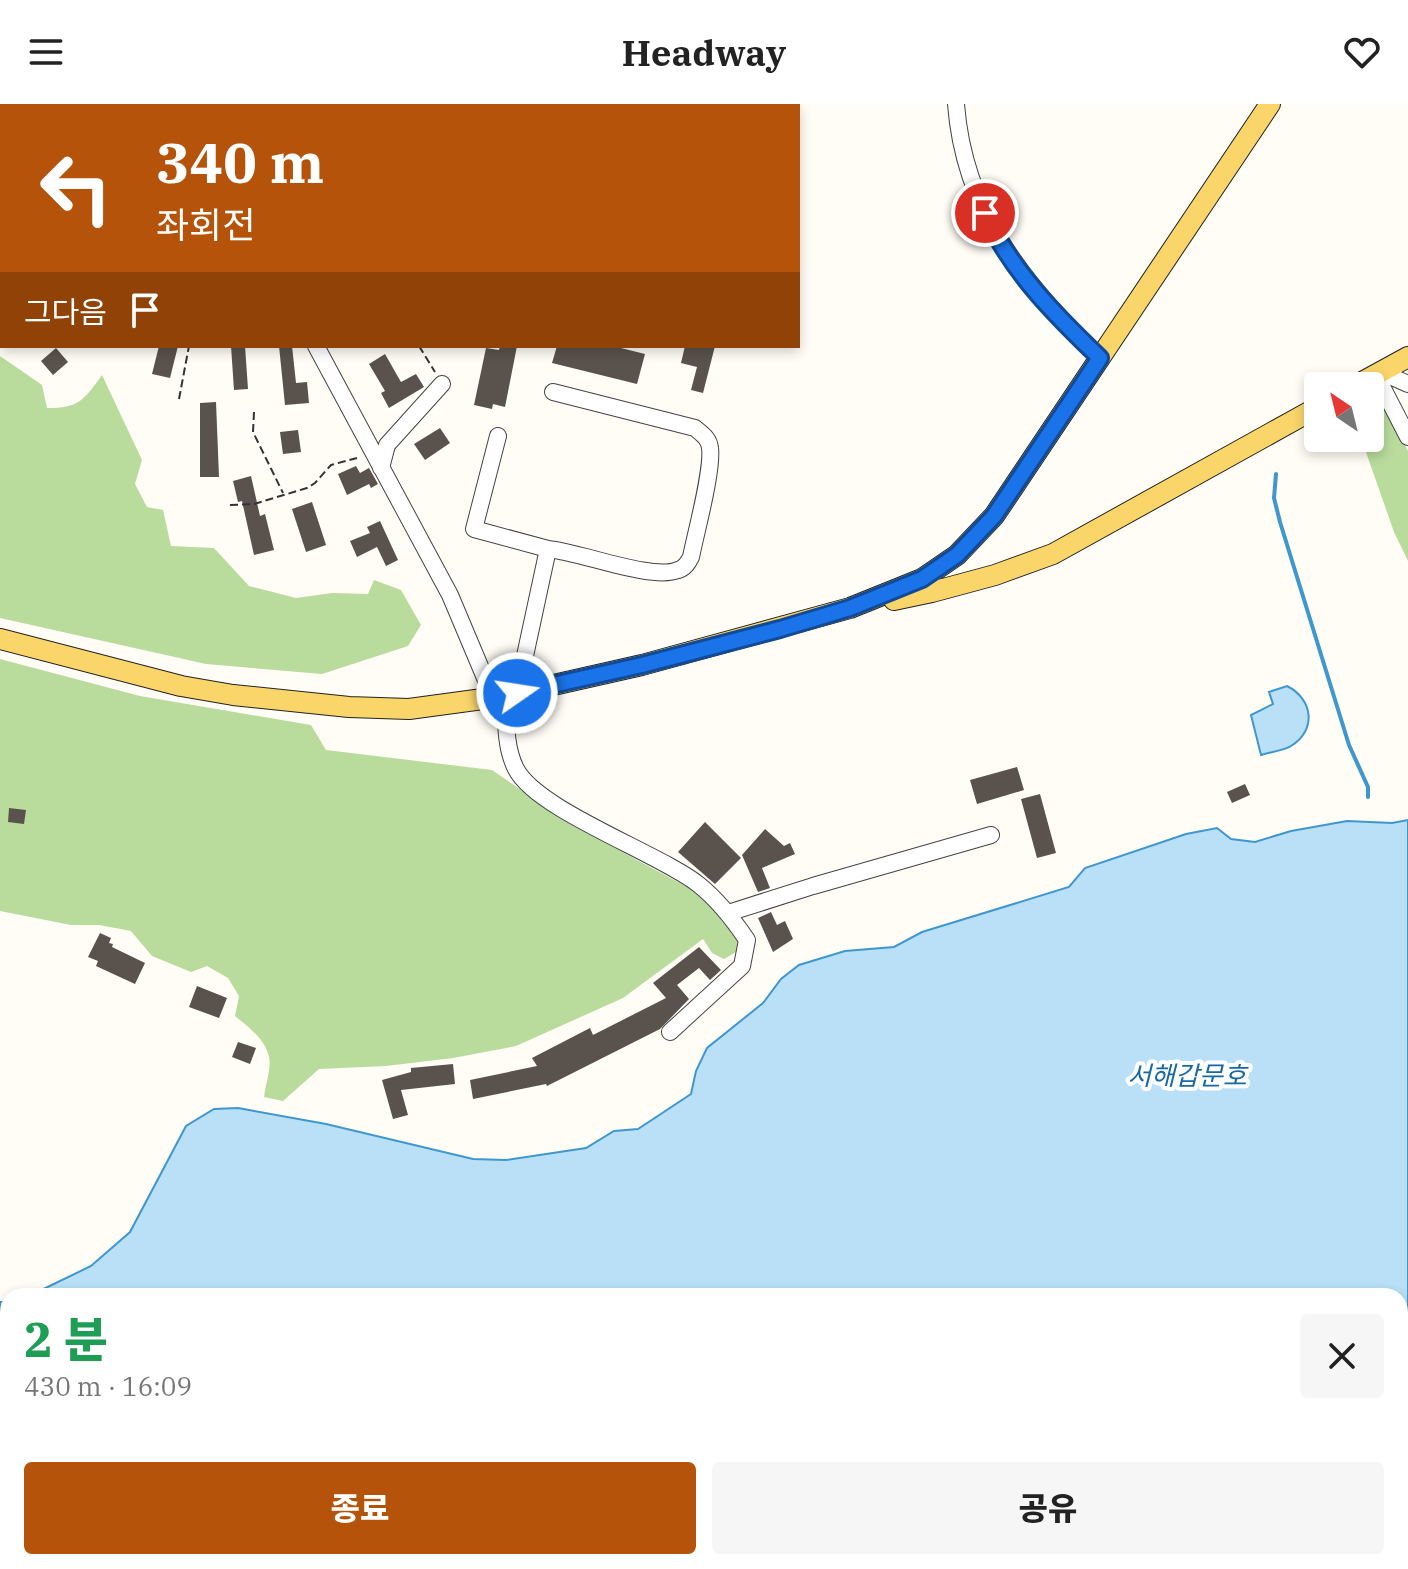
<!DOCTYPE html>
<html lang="ko">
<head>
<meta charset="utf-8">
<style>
  :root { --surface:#fff; --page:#f6f6f6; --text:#222; --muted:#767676; --accent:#b45309 }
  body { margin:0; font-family:"IBM Plex Serif","Noto Sans KR",serif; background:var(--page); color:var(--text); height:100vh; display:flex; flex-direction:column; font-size:30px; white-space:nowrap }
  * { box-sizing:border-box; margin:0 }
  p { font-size:26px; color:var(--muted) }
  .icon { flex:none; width:44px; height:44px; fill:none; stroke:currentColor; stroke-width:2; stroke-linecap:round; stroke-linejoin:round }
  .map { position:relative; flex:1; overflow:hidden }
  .drawer { position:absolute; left:0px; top:1184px; width:1408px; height:282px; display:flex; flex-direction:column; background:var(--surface); border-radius:24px 24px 0 0; box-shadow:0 4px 12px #0003 }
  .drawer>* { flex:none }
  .guide { position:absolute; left:0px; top:0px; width:800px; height:244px; box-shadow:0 4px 12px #0003; background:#b45309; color:#fff; overflow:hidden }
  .needle { width:52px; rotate:325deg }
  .fabs { position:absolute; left:1304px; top:268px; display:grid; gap:16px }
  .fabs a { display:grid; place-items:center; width:80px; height:80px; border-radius:8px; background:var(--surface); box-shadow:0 4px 12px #0003; font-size:40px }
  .pin { position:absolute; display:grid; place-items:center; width:68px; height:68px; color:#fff; margin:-34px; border:4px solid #fff; border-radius:50%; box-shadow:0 2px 8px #0007 }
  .me { position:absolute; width:88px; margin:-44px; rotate:77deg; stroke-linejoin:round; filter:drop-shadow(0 0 6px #0008) }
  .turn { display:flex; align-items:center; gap:28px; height:168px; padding:0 24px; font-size:36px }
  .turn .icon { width:104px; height:104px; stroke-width:2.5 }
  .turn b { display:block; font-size:56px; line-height:68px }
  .then { display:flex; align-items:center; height:76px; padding:0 24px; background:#0003; gap:16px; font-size:30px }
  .round { display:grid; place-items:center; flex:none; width:84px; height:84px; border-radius:8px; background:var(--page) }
  .summary { display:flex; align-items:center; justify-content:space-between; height:136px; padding:0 24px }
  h1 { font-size:48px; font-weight:800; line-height:60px; color:#1e9e55 }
  .button { display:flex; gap:16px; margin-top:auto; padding:16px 24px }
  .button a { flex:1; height:92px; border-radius:8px; background:var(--accent); color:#fff; font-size:32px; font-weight:800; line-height:92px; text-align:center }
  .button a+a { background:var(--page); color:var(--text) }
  header { display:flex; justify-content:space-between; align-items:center; height:104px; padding:0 24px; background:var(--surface); font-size:36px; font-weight:800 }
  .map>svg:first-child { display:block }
  .forest { fill:#b9dc9c }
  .water { fill:#b9e0f7; stroke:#3f97cf; stroke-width:2 }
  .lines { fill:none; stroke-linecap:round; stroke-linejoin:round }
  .stream { stroke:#3f97cf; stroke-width:4 }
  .building { fill:#5a524d }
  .minor-casing { stroke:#444; stroke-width:18 }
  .major-casing { stroke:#222; stroke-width:22 }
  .path { stroke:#333; stroke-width:2; stroke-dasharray:8 4; stroke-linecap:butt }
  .minor { stroke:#fff; stroke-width:16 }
  .major { stroke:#f9d56a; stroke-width:20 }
  .route-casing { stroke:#114b97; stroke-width:20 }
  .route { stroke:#1a73e8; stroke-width:14 }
  .labels { text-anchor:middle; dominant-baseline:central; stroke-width:8; stroke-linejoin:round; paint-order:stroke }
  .water-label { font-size:26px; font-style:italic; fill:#1769a6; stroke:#fff }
</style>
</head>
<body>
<header><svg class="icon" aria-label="menu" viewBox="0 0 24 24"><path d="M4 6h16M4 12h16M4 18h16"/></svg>Headway<svg class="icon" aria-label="heart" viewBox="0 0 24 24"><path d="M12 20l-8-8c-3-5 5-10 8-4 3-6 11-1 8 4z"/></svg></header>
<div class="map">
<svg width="1408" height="1465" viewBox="0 0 1408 1465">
  <rect width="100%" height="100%" fill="#fffdf5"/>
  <!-- forest -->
  <path class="forest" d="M0 0H142V2H2L0 81Z
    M0 252 42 281 47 304C79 304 83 297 102 271L142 356 135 380 147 403 163 406 171 442 214 444 249 482 296 494 332 489 368 490 374 476 401 486 421 521 408 542 322 570 206 560 0 514Z
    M1383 298 1408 347V457L1394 428 1361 334H1370V301Z
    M0 555 140 592 311 621 326 646 492 666 574 722 689 784 705 796 738 836 736 848 724 855 712 849 703 835 623 894 516 942 453 954 386 962 319 965 283 997 264 993C265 983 268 975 269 966 274 942 251 925 235 912L239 892 228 874 207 862 191 868 152 852 131 827 99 821H71L0 807Z"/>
  <!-- water -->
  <path class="water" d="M1287 582C1313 595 1317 626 1291 642 1283 647 1270 648 1261 651L1251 611 1273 600 1269 588Z
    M1408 716V1465H0V1198H8V1458H1400V1192H29L91 1162 130 1128 186 1022 214 1005 238 1004 326 1020 473 1055 506 1056 586 1044 614 1027 638 1025 691 990 696 967 707 944 763 899 781 875 799 861 845 847 894 843 922 828 1069 783 1085 764 1186 730 1217 724 1231 735 1255 738 1291 727 1347 717 1392 719Z"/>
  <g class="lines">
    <!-- stream -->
    <path class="stream" d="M1276 370 1274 394 1280 418 1349 641 1368 683V693"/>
  </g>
  <!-- building -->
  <path class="building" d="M159 242H178L170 274 152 270Z
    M231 242H245L248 285 234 286Z
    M279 242H292L296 279 307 278 309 299 285 301Z
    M500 242H517L505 303 493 300 492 305 474 301 486 244 499 246Z
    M557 242H613L645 250 637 280 552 259Z
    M685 242H715L703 289 691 286 697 263 681 259Z
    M56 244 68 258 53 271 41 257Z
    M385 250 401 278 416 270 424 283 389 304 381 289 385 287 369 260Z
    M216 298 219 373H200V299Z
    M440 324 450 339 425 356 414 340Z
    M298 326 301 348 283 350 280 328Z
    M356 362 360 369 369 364 378 380 371 384 369 380 347 391 338 370Z
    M251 372 260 412 265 410 274 446 254 451 242 397 238 398 233 377Z
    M312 398 326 441 306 448 292 405Z
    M380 417 398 456 386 462 377 443 357 453 350 437 370 429 367 423Z
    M1017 663 1024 686 977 700 970 676Z
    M1245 680 1250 691 1232 699 1227 688Z
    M1040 690 1056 749 1037 754 1021 695Z
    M9 704 26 706 24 720 8 718Z
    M705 718 741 754 715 780 678 748Z
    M765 725 784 742 790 739 795 750 762 764 770 784 758 788 742 751Z
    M771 808 777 821 785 817 793 835 773 848 758 814Z
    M100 829 111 834 109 839 113 840 112 843 145 859 135 880 96 862 98 857 88 853Z
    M699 843 721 866 710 876 699 864 677 881 689 895 660 925 547 982 546 980 473 995 470 976 537 962 532 954 590 924 593 931 666 894 653 879Z
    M197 882 227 894 219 914 189 903Z
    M238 938 256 944 250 960 232 953Z
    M453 960 455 980 401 986 408 1011 393 1015 382 976 411 968V964Z"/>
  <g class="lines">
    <defs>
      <path id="minor" d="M208 0 209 2
        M956 0C964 108 1025 182 1100 254
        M673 2 675 0
        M316 242 450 491 493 593
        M1381 268 1408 280
        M1376 271 1408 333
        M498 332 474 425 548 445
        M381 364 387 341 442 280
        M517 589 548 445C581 448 652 477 678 466 685 464 688 459 691 453 696 428 713 366 710 344 709 334 702 330 695 324L553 288
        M505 592C506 615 505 644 516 665 537 706 658 749 698 780 718 796 733 815 747 836L742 862 670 928
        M728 809 813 782 991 731"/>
      <path id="major" d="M1355 282 1408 253
        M894 496 932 488 995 471 1053 450 1318 303
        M0 535 181 582 233 591 349 603 409 605 505 592 642 561 850 504 922 475 957 451 994 412 1270 0"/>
    </defs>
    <!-- minor casing -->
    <use href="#minor" class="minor-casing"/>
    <!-- major casing -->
    <use href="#major" class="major-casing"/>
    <!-- path -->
    <path class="path" d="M230 2 233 0
      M419 242 435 268
      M179 295 189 242
      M254 308 253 328 283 389
      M230 401 254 400 307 384 315 379 331 361 357 354"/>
    <!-- minor -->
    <use href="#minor" class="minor"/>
    <!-- major -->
    <use href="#major" class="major"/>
  </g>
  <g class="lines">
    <defs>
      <path id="route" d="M517 589 642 561 780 525 850 504 922 475 957 451 994 412 1100 254C1055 211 1010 166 985 109"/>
    </defs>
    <!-- route casing -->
    <use href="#route" class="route-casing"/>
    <!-- route -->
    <use href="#route" class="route"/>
  </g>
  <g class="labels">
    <!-- water labels -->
    <g class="water-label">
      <text x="1187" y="971">서해갑문호</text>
    </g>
  </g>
</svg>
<div class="fabs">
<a><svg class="needle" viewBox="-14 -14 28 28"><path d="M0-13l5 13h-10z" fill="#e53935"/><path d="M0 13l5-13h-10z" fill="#767676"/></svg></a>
</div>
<div class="pin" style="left:985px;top:109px;background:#d93025"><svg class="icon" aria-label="arrive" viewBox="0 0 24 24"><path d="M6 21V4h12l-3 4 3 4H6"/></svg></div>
<svg class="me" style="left:517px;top:589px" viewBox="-20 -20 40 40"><circle r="17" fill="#1a73e8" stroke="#fff" stroke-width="3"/><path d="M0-11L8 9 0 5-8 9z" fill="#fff"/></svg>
<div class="guide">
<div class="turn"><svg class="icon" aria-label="left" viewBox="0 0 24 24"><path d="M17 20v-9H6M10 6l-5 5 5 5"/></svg><div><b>340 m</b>좌회전</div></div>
<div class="then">그다음<svg class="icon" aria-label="arrive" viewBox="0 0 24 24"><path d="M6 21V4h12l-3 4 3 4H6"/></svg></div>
</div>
<section class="drawer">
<div class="summary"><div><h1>2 분</h1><p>430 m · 16:09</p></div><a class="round"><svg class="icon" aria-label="close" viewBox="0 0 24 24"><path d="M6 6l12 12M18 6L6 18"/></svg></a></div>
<div class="button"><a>종료</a><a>공유</a></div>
</section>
</div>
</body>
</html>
